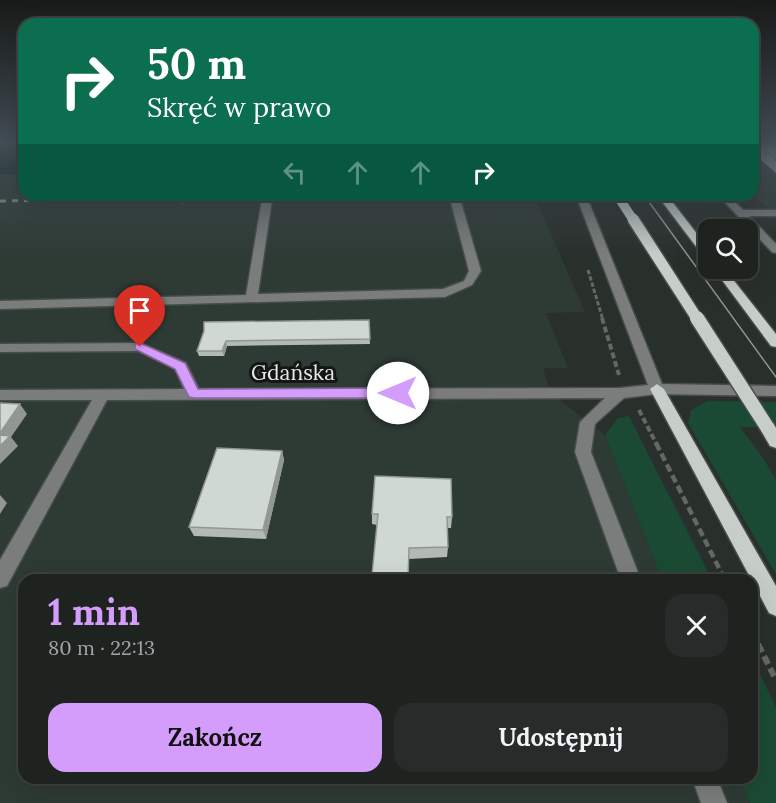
<!DOCTYPE html>
<html lang="pl">
<head>
<meta charset="utf-8">
<style>
  :root { --surface:#1f2320; --page:#272b29; --text:#f1f3f6; --muted:#a1a4a5; --line:#3c403e; --accent:#d49cfb }
  body { margin:0; font-family:Lora,serif; background:var(--page); color:var(--text); height:100vh; display:flex; flex-direction:column; font-size:22px; white-space:nowrap }
  * { box-sizing:border-box; margin:0 }
  p { font-size:20px; color:var(--muted) }
  .icon { flex:none; width:33px; height:33px; fill:none; stroke:currentColor; stroke-width:2; stroke-linecap:round; stroke-linejoin:round }
  .map { position:relative; flex:1; overflow:hidden }
  .side { position:absolute; left:18px; top:574px; width:740px; height:210px; display:flex; flex-direction:column; background:var(--surface); border-radius:18px; box-shadow:0 6px 24px #0002,0 0 0 2px var(--line) }
  .side>* { flex:none }
  .guide { position:absolute; left:18px; top:18px; width:741px; height:183px; border-radius:18px; box-shadow:0 6px 24px #0002,0 0 0 2px var(--line); background:#0b6e4f; color:#fff; overflow:hidden }
  .tools { position:absolute; left:698px; top:219px; display:grid; gap:12px }
  .tools a { display:grid; place-items:center; width:60px; height:60px; border-radius:12px; background:var(--surface); box-shadow:0 6px 24px #0002,0 0 0 2px var(--line); font-size:30px }
  .pin { position:absolute; display:grid; place-items:center; width:51px; height:51px; color:#fff; margin:-62px -26px; border-radius:50% 50% 50% 0; rotate:-45deg; box-shadow:0 0 6px #0007 }
  .pin .icon { rotate:45deg }
  .me { position:absolute; width:66px; margin:-33px; rotate:270deg; stroke-linejoin:round; filter:drop-shadow(0 0 4px #0008) }
  .turn { display:flex; align-items:center; gap:21px; height:126px; padding:0 30px; font-size:27px }
  .turn .icon { width:78px; height:78px; stroke-width:2.5 }
  .turn b { display:block; font-size:42px; line-height:51px }
  .lanes { display:flex; align-items:center; height:57px; padding:0 30px; background:#0003; justify-content:center; gap:30px; direction:ltr }
  .lanes .off { opacity:.35 }
  .round { display:grid; place-items:center; flex:none; width:63px; height:63px; border-radius:18px; background:var(--page) }
  .head { display:flex; align-items:center; justify-content:space-between; height:102px; padding:0 30px }
  h1 { font-size:36px; font-weight:800; line-height:45px; color:var(--accent) }
  .button { display:flex; gap:12px; margin-top:auto; padding:12px 30px }
  .button a { flex:1; height:69px; border-radius:18px; background:var(--accent); color:#111; font-size:24px; font-weight:800; line-height:69px; text-align:center }
  .button a+a { background:var(--page); color:var(--text) }
  .map>svg:first-child { display:block }
  .built { fill:#2e3a34 }
  .green { fill:#1b4a34 }
  .water { fill:#052517 }
  .lines { fill:none; stroke-linecap:round; stroke-linejoin:round }
  .minor-casing { stroke:#474d49; stroke-width:3 }
  .major-casing { stroke:#474d49; stroke-width:3 }
  .path-far3 { stroke:#636865; stroke-width:3; stroke-dasharray:4.5 2; stroke-linecap:butt }
  .path-far2 { stroke:#636865; stroke-width:4; stroke-dasharray:6 3; stroke-linecap:butt }
  .path-far1 { stroke:#636865; stroke-width:4.5; stroke-dasharray:8 4; stroke-linecap:butt }
  .path { stroke:#636865; stroke-width:6; stroke-dasharray:9 4.5; stroke-linecap:butt }
  .minor { fill:#7a7d7b; fill-rule:evenodd }
  .major { fill:#c7cdc9; fill-rule:evenodd }
  .tram { stroke:#909592; stroke-width:1.5 }
  .rail { stroke:#909592; stroke-width:3; stroke-dasharray:6 6; stroke-linecap:butt }
  .major-bridge-far2-casing { stroke:#474d49; stroke-width:10; stroke-linecap:butt }
  .major-bridge-far1-casing { stroke:#474d49; stroke-width:14; stroke-linecap:butt }
  .major-bridge-casing { stroke:#474d49; stroke-width:17; stroke-linecap:butt }
  .major-bridge-far2 { stroke:#c7cdc9; stroke-width:9 }
  .major-bridge-far1 { stroke:#c7cdc9; stroke-width:11 }
  .major-bridge { stroke:#c7cdc9; stroke-width:14 }
  .wall { fill:#b3bab5 }
  .shaded-wall { fill:#929794 }
  .building { fill:#d0d8d3; stroke:#929794; stroke-width:1.5 }
  .route { fill:#d49cfb; stroke:#8a65a3; stroke-width:1.5 }
  .labels { text-anchor:middle; dominant-baseline:central; stroke-width:6; stroke-linejoin:round; paint-order:stroke }
  .street-label { font-size:21px; fill:#e5e9e7; stroke:#141615 }
</style>
</head>
<body>
<div class="map">
<svg width="776" height="803" viewBox="0 0 776 803">
  <rect width="100%" height="100%" fill="#292f2b"/>
  <!-- built -->
  <path class="built" d="M0 142H24V195H534L585 312 546 313 568 368H543L551 393 605 435 662 580H24V778H740L750 803H0Z
    M753 142H776V216L753 195Z"/>
  <!-- green -->
  <path class="green" d="M708 401 776 402V427H740L763 458 776 480V574L688 423 691 410Z
    M629 416 712 580H662L605 435 618 418Z
    M752 658 776 707V803H750L740 779 752 778Z"/>
  <!-- water -->
  <path class="water" d="M0 145H24V174H0Z"/>
  <g class="lines">
    <defs>
      <path id="minor" d="M267 195H279L272 200 258 294 443 289 464 281 469 271 449 195H459L481 271 472 285 445 297 0 309V301L246 295 262 199Z
        M576 195H586L662 384 776 386V396L657 394 624 398 595 424 591 452 641 580H621L575 452 580 422 605 398 107 400 7 586 0 588V560L92 400H0V390L184 389 175 369 138 351 0 352V344L140 343 186 363 199 389 620 388 648 385Z
        M718 195H728L743 210H776V216H749L776 244V253L772 252Z
        M692 778H717L727 803H701Z"/>
      <path id="major" d="M657 195H667L708 248V258L704 257Z
        M713 268H724L776 334V347L771 346Z
        M657 384 664 389 776 586V616L769 613 650 389Z
        M767 421 773 423 776 428V448L770 446 759 427 761 423Z"/>
    </defs>
    <!-- minor casing -->
    <use href="#minor" class="minor-casing"/>
    <!-- major casing -->
    <use href="#major" class="major-casing"/>
    <!-- path-far3 -->
    <path class="path-far3" d="M588 270 603 320"/>
    <!-- path-far2 -->
    <path class="path-far2" d="M602 318 619 375
      M639 410 657 445"/>
    <!-- path-far1 -->
    <path class="path-far1" d="M656 443 725 580"/>
    <!-- path -->
    <path class="path" d="M752 632 776 680"/>
    <!-- minor -->
    <use href="#minor" class="minor"/>
    <!-- major -->
    <use href="#major" class="major"/>
    <!-- tram -->
    <path class="tram" d="M644 195 776 377"/>
    <!-- rail -->
    <path class="rail" d="M0 201 137 199 191 195
      M182 202 229 195"/>
    <defs>
      <path id="major-bridge-far2" d="M617 195 634 221"/>
      <path id="major-bridge-far1" d="M633 219 698 320"/>
      <path id="major-bridge" d="M697 318 767 427"/>
    </defs>
    <!-- major-bridge-far2 casing -->
    <use href="#major-bridge-far2" class="major-bridge-far2-casing"/>
    <!-- major-bridge-far1 casing -->
    <use href="#major-bridge-far1" class="major-bridge-far1-casing"/>
    <!-- major-bridge casing -->
    <use href="#major-bridge" class="major-bridge-casing"/>
    <!-- major-bridge-far2 -->
    <use href="#major-bridge-far2" class="major-bridge-far2"/>
    <!-- major-bridge-far1 -->
    <use href="#major-bridge-far1" class="major-bridge-far1"/>
    <!-- major-bridge -->
    <use href="#major-bridge" class="major-bridge"/>
  </g>
  <!-- wall -->
  <path class="wall" d="M753 142H776V173L753 153Z
    M369 320 370 344 227 346 224 356H199L197 351 204 331Z
    M282 451 284 460 266 539 194 536 189 527Z
    M372 514 452 517 451 528H447L448 547 447 557 409 559 408 580 372 575 377 525 372 524Z"/>
  <!-- shaded-wall -->
  <path class="shaded-wall" d="M226 341 227 346 224 356 222 351Z
    M20 404 27 414 11 437 18 446 0 464V433Z
    M282 451 284 460 266 539 263 530Z
    M0 495 7 503 0 514Z"/>
  <!-- building -->
  <path class="building" d="M756 142H776V159Z
    M369 320 370 339 226 341 222 351H197L204 331V322Z
    M0 403 20 404 0 433Z
    M0 435 10 436 0 446Z
    M217 448 282 451 263 530 189 527Z
    M375 476 451 479 452 517H447L448 547 409 548 408 580H327L328 573 372 575 378 514H372Z"/>
  <!-- sky -->
  <linearGradient id="sky" x2="0" y2="1"><stop stop-color="#171a18"/><stop offset="0.56" stop-color="#434d55"/><stop offset="1" stop-color="#434d55" stop-opacity="0"/></linearGradient>
  <rect width="776" height="255" fill="url(#sky)"/>
  <!-- route -->
  <path class="route" d="M140 343 185 363 198 389 398 388 405 393 398 398H194L189 397 175 369 135 349V344Z"/>
  <g class="labels">
    <!-- street labels -->
    <g class="street-label">
      <text x="293" y="372">Gdańska</text>
    </g>
  </g>
</svg>
<div class="tools">
<a><svg class="icon" aria-label="search" viewBox="0 0 24 24"><circle cx="10" cy="10" r="6"/><path d="M15 15l6 6"/></svg></a>
</div>
<div class="pin" style="left:140px;top:347px;background:#d93025"><svg class="icon" aria-label="arrive" viewBox="0 0 24 24"><path d="M6 21V4h12l-3 4 3 4H6"/></svg></div>
<svg class="me" style="left:398px;top:393px" viewBox="-20 -20 40 40"><circle r="19" fill="#fff"/><path d="M0-13L10 11 0 6-10 11z" fill="#d49cfb"/></svg>
<div class="guide">
<div class="turn"><svg class="icon" aria-label="right" viewBox="0 0 24 24"><path d="M7 20v-9h11M14 6l5 5-5 5"/></svg><div><b>50 m</b>Skręć w prawo</div></div>
<div class="lanes"><svg class="icon off" aria-label="left" viewBox="0 0 24 24"><path d="M17 20v-9H6M10 6l-5 5 5 5"/></svg><svg class="icon off" aria-label="ahead" viewBox="0 0 24 24"><path d="M12 20V5M6 11l6-6 6 6"/></svg><svg class="icon off" aria-label="ahead" viewBox="0 0 24 24"><path d="M12 20V5M6 11l6-6 6 6"/></svg><svg class="icon" aria-label="right" viewBox="0 0 24 24"><path d="M7 20v-9h11M14 6l5 5-5 5"/></svg></div>
</div>
<section class="side">
<div class="head"><div><h1>1 min</h1><p>80 m · 22:13</p></div><a class="round"><svg class="icon" aria-label="close" viewBox="0 0 24 24"><path d="M6 6l12 12M18 6L6 18"/></svg></a></div>
<div class="button"><a>Zakończ</a><a>Udostępnij</a></div>
</section>
</div>
</body>
</html>
